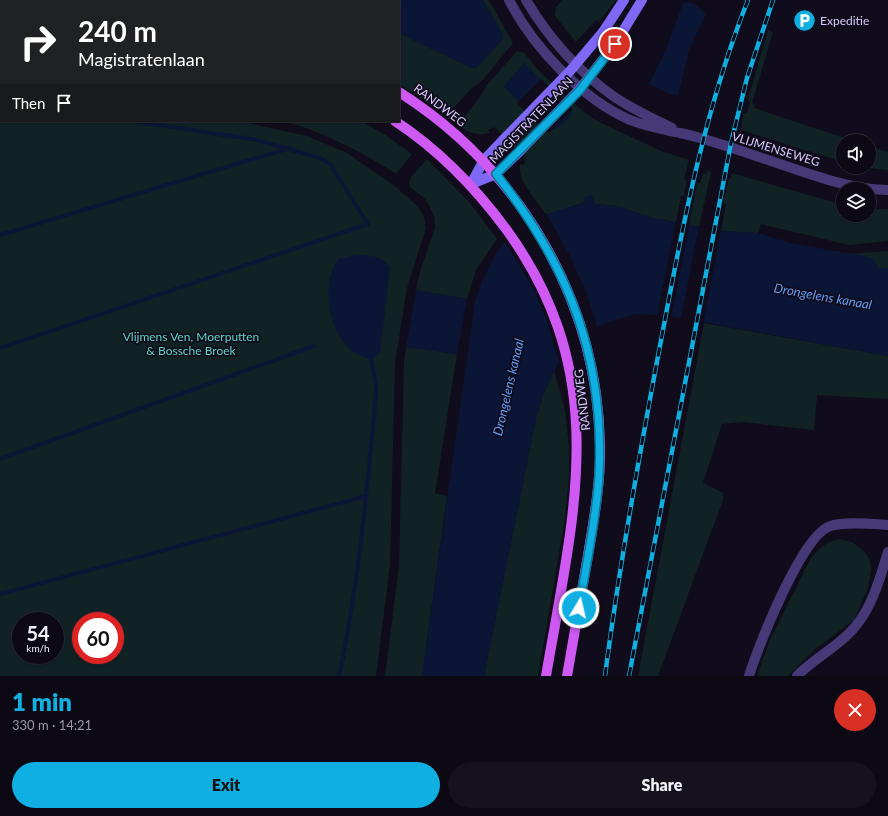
<!DOCTYPE html>
<html lang="en">
<head>
<meta charset="utf-8">
<style>
  :root { --surface:#0d0914; --page:#16121d; --text:#f1f3f6; --muted:#9a9aa0; --line:#2d2a34; --accent:#10afe1 }
  body { margin:0; font-family:Lato,sans-serif; background:var(--page); color:var(--text); height:100vh; display:flex; flex-direction:column; font-size:15px; white-space:nowrap }
  * { box-sizing:border-box; margin:0 }
  p { font-size:13px; color:var(--muted) }
  .icon { flex:none; width:22px; height:22px; fill:none; stroke:currentColor; stroke-width:2; stroke-linecap:round; stroke-linejoin:round }
  .map { position:relative; height:676px; overflow:hidden }
  .panel { display:flex; flex-direction:column; background:var(--surface); flex:1 }
  .panel>* { flex:none }
  .top-card { position:absolute; left:0px; top:0px; width:400px; height:122px; box-shadow:0 1px 3px #0004,0 0 0 1px var(--line); background:#202124; color:#fff; overflow:hidden }
  .buttons { position:absolute; left:836px; top:134px; display:grid; gap:8px }
  .buttons a { display:grid; place-items:center; width:40px; height:40px; border-radius:50%; background:var(--surface); box-shadow:0 1px 3px #0004,0 0 0 1px var(--line); font-size:20px }
  .speed { position:absolute; left:12px; top:612px; display:flex; gap:8px; font-size:20px; font-weight:700; text-align:center }
  .speed>* { display:grid; place-content:center; width:52px; height:52px; border-radius:50%; background:var(--surface); box-shadow:0 1px 3px #0004,0 0 0 1px var(--line); line-height:1 }
  .speed small { font-size:10px; font-weight:400 }
  .speed .limit { border:6px solid #d22; background:#fff; color:#111 }
  .pin { position:absolute; display:grid; place-items:center; width:34px; height:34px; color:#fff; margin:-17px; border:2px solid #fff; border-radius:50%; box-shadow:0 1px 4px #0007 }
  .me { position:absolute; width:44px; margin:-22px; rotate:9deg; stroke-linejoin:round; filter:drop-shadow(0 0 3px #0008) }
  .turn { display:flex; align-items:center; gap:14px; height:84px; padding:0 12px; font-size:18px }
  .turn .icon { width:52px; height:52px; stroke-width:2.5 }
  .turn b { display:block; font-size:28px; line-height:34px }
  .then { display:flex; align-items:center; height:38px; padding:0 12px; background:#0003; gap:8px; font-size:15px }
  .round { display:grid; place-items:center; flex:none; width:42px; height:42px; border-radius:21px; background:var(--page) }
  .overview { display:flex; align-items:center; justify-content:space-between; height:68px; padding:0 12px }
  h1 { font-size:24px; font-weight:800; line-height:30px; color:var(--accent) }
  .primary-button { display:flex; gap:8px; margin-top:auto; padding:8px 12px }
  .primary-button a { flex:1; height:46px; border-radius:24px; background:var(--accent); color:#111; font-size:16px; font-weight:800; line-height:46px; text-align:center }
  .primary-button a+a { background:var(--page); color:var(--text) }
  .map>svg:first-child { display:block }
  .green { fill:#102224; fill-rule:evenodd }
  .water { fill:#0b1535 }
  .pier { fill:#110c1b }
  .lines { fill:none; stroke-linecap:round; stroke-linejoin:round }
  .stream { stroke:#0b1535; stroke-width:4 }
  .minor { stroke:#453a77; stroke-width:10 }
  .tertiary { stroke:#453a77; stroke-width:10 }
  .secondary { stroke:#7f68f4; stroke-width:10 }
  .primary { stroke:#cf59f3; stroke-width:10 }
  .rail-casing { stroke:#10afe1; stroke-width:4.5 }
  .rail { stroke:#110c1b; stroke-width:3; stroke-dasharray:9; stroke-linecap:butt }
  .secondary-bridge { stroke:#7f68f4; stroke-width:10 }
  .route-casing { stroke:#0a7292; stroke-width:10 }
  .route { stroke:#10afe1; stroke-width:7 }
  .labels { text-anchor:middle; dominant-baseline:central; stroke-width:3.5; stroke-linejoin:round; paint-order:stroke }
  .poi-label { font-size:12px; fill:#d7cafb; stroke:#110c1b; text-anchor:start }
  .street-label { font-size:12px; fill:#d7cafb; stroke:#110c1b }
  .park-label { font-size:12px; fill:#5dd5c7; stroke:#110c1b }
  .water-label { font-size:13px; font-style:italic; fill:#609bf4; stroke:#110c1b }
</style>
</head>
<body>
<div class="map">
<svg width="888" height="676" viewBox="0 0 888 676">
  <rect width="100%" height="100%" fill="#110c1b"/>
  <!-- green -->
  <path class="green" d="M483 0H489L513 43 482 81 472 88 447 115 399 84V33L471 68 503 35Z
    M563 0H616L599 22 596 20 576 42 555 16 556 7Z
    M768 30 773 32 752 103 755 104 754 108 854 141H843V162L741 130 743 114 747 113 750 103 748 99Z
    M517 51 524 53 542 74 577 106 595 120 661 151 689 160 684 179 687 180 684 196H681L676 222 653 218 617 206 595 204 586 196 583 203 546 215C537 199 518 184 520 164L524 165 526 158 494 127 488 130 490 133C477 136 469 133 458 125L481 96 486 86ZM524 64 539 80 504 87Z
    M0 52 1 121H240L307 136 347 153 396 187 418 207 424 217 426 228 407 288 395 363 390 565 376 676H0ZM21 621H55V655H21ZM81 621H115V655H81Z
    M284 121H361L384 134 412 154 396 174C361 151 325 133 284 121Z
    M869 146 888 152V170L860 167H869Z
    M427 159 469 202 497 239 476 270 467 299 416 290 421 268 435 228 434 215 426 200 410 187 409 182 411 177Z
    M708 170 711 172 699 227 689 225 697 183H700L703 173 706 174Z
    M732 173 843 205V215H869V209H888V241L849 245 761 224 758 233 721 231 726 204 723 203 729 178 731 179Z
    M888 251V268H878C872 255 858 256 845 254Z
    M704 323 888 356V399L817 395 814 430 743 422 722 424 703 483 723 493V500L658 676H638Z
    M406 347 457 354 435 493 447 496 422 676H385L399 566 404 363Z
    M554 371 565 410 569 446V476L565 518 538 676H484L536 418 544 392Z
    M838 539 852 542 865 552 870 560 871 569 868 588 854 620 813 651 788 676H757L770 640 810 560C818 548 825 543 838 539Z"/>
  <!-- water -->
  <path class="water" d="M393 0H483L503 35 502 40 477 68H471L399 33V1H388Z
    M687 2 695 4 706 14 689 50 678 96 667 93 649 84 667 47 683 3Z
    M524 63 573 112C567 120 558 132 547 130L504 87Z
    M592 195 595 204 617 206 653 218 721 231 758 233 791 243 869 257 875 261 878 268H888V356L670 316 637 314 611 321 588 331 565 353 554 371 544 392 536 418 484 676H422L475 301C485 273 497 241 525 225 542 214 563 209 583 203L586 196Z
    M355 255C370 255 381 256 390 267L380 353 374 358C332 359 316 286 339 259Z
    M416 290 467 299 457 354 406 347Z"/>
  <!-- pier -->
  <path class="pier" d="M541 79 573 109 549 133 545 132 517 103Z
    M546 213 571 258 586 292 598 329 589 333 567 355 560 366 547 321 532 286 504 240 523 223Z
    M676 220 690 223 671 318 657 317Z
    M699 225 721 229 703 325 681 320Z"/>
  <g class="lines">
    <!-- stream -->
    <path class="stream" d="M0 90 1 91
      M0 235 290 148
      M0 348 368 224 330 164 320 158 257 140 132 121
      M0 459 314 346
      M0 594 367 496
      M339 676C359 583 367 489 376 394V383L370 354"/>
    <!-- minor -->
    <path class="minor" d="M749 676C758 646 801 539 828 527 842 521 872 524 888 525
      M797 676C814 658 838 647 854 628 872 608 880 578 888 552"/>
    <!-- tertiary -->
    <path class="tertiary" d="M509 0C533 47 582 99 630 120 647 127 663 129 680 133 709 139 737 150 765 159 802 171 848 190 888 190
      M526 0C548 37 578 71 613 96 632 109 652 118 672 128"/>
    <!-- secondary -->
    <path class="secondary" d="M603 32 624 0
      M615 44 642 0
      M471 184 496 174 518 153
      M471 184 484 160 504 139"/>
    <!-- primary -->
    <path class="primary" d="M48 0 51 1
      M0 3 1 4
      M399 92C520 169 597 300 600 444 601 481 594 519 588 555 581 596 574 636 567 676
      M395 121C439 150 475 187 506 229 613 376 574 512 546 676"/>
    <defs>
      <path id="rail" d="M605 676C620 560 641 445 663 330 684 218 706 106 748 0
        M629 676 731 143 747 78 773 0"/>
    </defs>
    <!-- rail casing -->
    <use href="#rail" class="rail-casing"/>
    <!-- rail -->
    <use href="#rail" class="rail"/>
    <!-- secondary-bridge -->
    <path class="secondary-bridge" d="M504 139 570 71 603 32
      M518 153 580 89 615 44"/>
  </g>
  <g class="lines">
    <defs>
      <path id="route" d="M579 608C586 565 596 521 599 476 605 358 569 266 496 174L580 90 615 44"/>
    </defs>
    <!-- route casing -->
    <use href="#route" class="route-casing"/>
    <!-- route -->
    <use href="#route" class="route"/>
  </g>
  <!-- icons -->
  <defs>
    <symbol id="parking-disc" viewBox="-11 -11 22 22"><circle r="9.5" fill="#10afe1" stroke="#110c1b"/><path d="M-3.5-5.5H1a3.5 3.5 0 0 1 0 7H-1V5.5H-3.5ZM-1-3.4V-.6H.8a1.4 1.4 0 0 0 0-2.8Z" fill="#fff"/></symbol>
  </defs>
  <g fill-rule="evenodd">
    <use href="#parking-disc" x="792" y="8" width="25" height="25"/>
  </g>
  <g class="labels">
    <!-- poi labels -->
    <g class="poi-label">
      <text x="820" y="20">Expeditie</text>
    </g>
    <!-- street labels -->
    <g class="street-label">
      <text transform="translate(440 105) rotate(37)">RANDWEG</text>
      <text transform="translate(531 120) rotate(-46)">MAGISTRATENLAAN</text>
      <text transform="translate(776 149) rotate(17)">VLIJMENSEWEG</text>
      <text transform="translate(582 400) rotate(-97)">RANDWEG</text>
    </g>
    <!-- park labels -->
    <g class="park-label">
      <text x="191" y="336">Vlijmens Ven, Moerputten<tspan x="191" dy="14">&amp; Bossche Broek</tspan></text>
    </g>
    <!-- water labels -->
    <g class="water-label">
      <text transform="translate(823 296) rotate(10)">Drongelens kanaal</text>
      <text transform="translate(508 387) rotate(-77)">Drongelens kanaal</text>
    </g>
  </g>
</svg>
<div class="buttons">
<a><svg class="icon" aria-label="sound" viewBox="0 0 24 24"><path d="M4 9h4l5-4v14l-5-4H4zM17 9q2 3 0 6"/></svg></a>
<a><svg class="icon" aria-label="layers" viewBox="0 0 24 24"><path d="M12 4l9 5-9 5-9-5zM3 14l9 5 9-5"/></svg></a>
</div>
<div class="speed"><div>54<small>km/h</small></div><div class="limit">60</div></div>
<div class="pin" style="left:615px;top:44px;background:#d93025"><svg class="icon" aria-label="arrive" viewBox="0 0 24 24"><path d="M6 21V4h12l-3 4 3 4H6"/></svg></div>
<svg class="me" style="left:579px;top:608px" viewBox="-20 -20 40 40"><circle r="17" fill="#10afe1" stroke="#fff" stroke-width="3"/><path d="M0-11L8 9 0 5-8 9z" fill="#fff"/></svg>
<div class="top-card">
<div class="turn"><svg class="icon" aria-label="right" viewBox="0 0 24 24"><path d="M7 20v-9h11M14 6l5 5-5 5"/></svg><div><b>240 m</b>Magistratenlaan</div></div>
<div class="then">Then<svg class="icon" aria-label="arrive" viewBox="0 0 24 24"><path d="M6 21V4h12l-3 4 3 4H6"/></svg></div>
</div>
</div>
<section class="panel">
<div class="overview"><div><h1>1 min</h1><p>330 m · 14:21</p></div><a class="round" style="background:#d93025;color:#fff"><svg class="icon" aria-label="close" viewBox="0 0 24 24"><path d="M6 6l12 12M18 6L6 18"/></svg></a></div>
<div class="primary-button"><a>Exit</a><a>Share</a></div>
</section>
</body>
</html>
